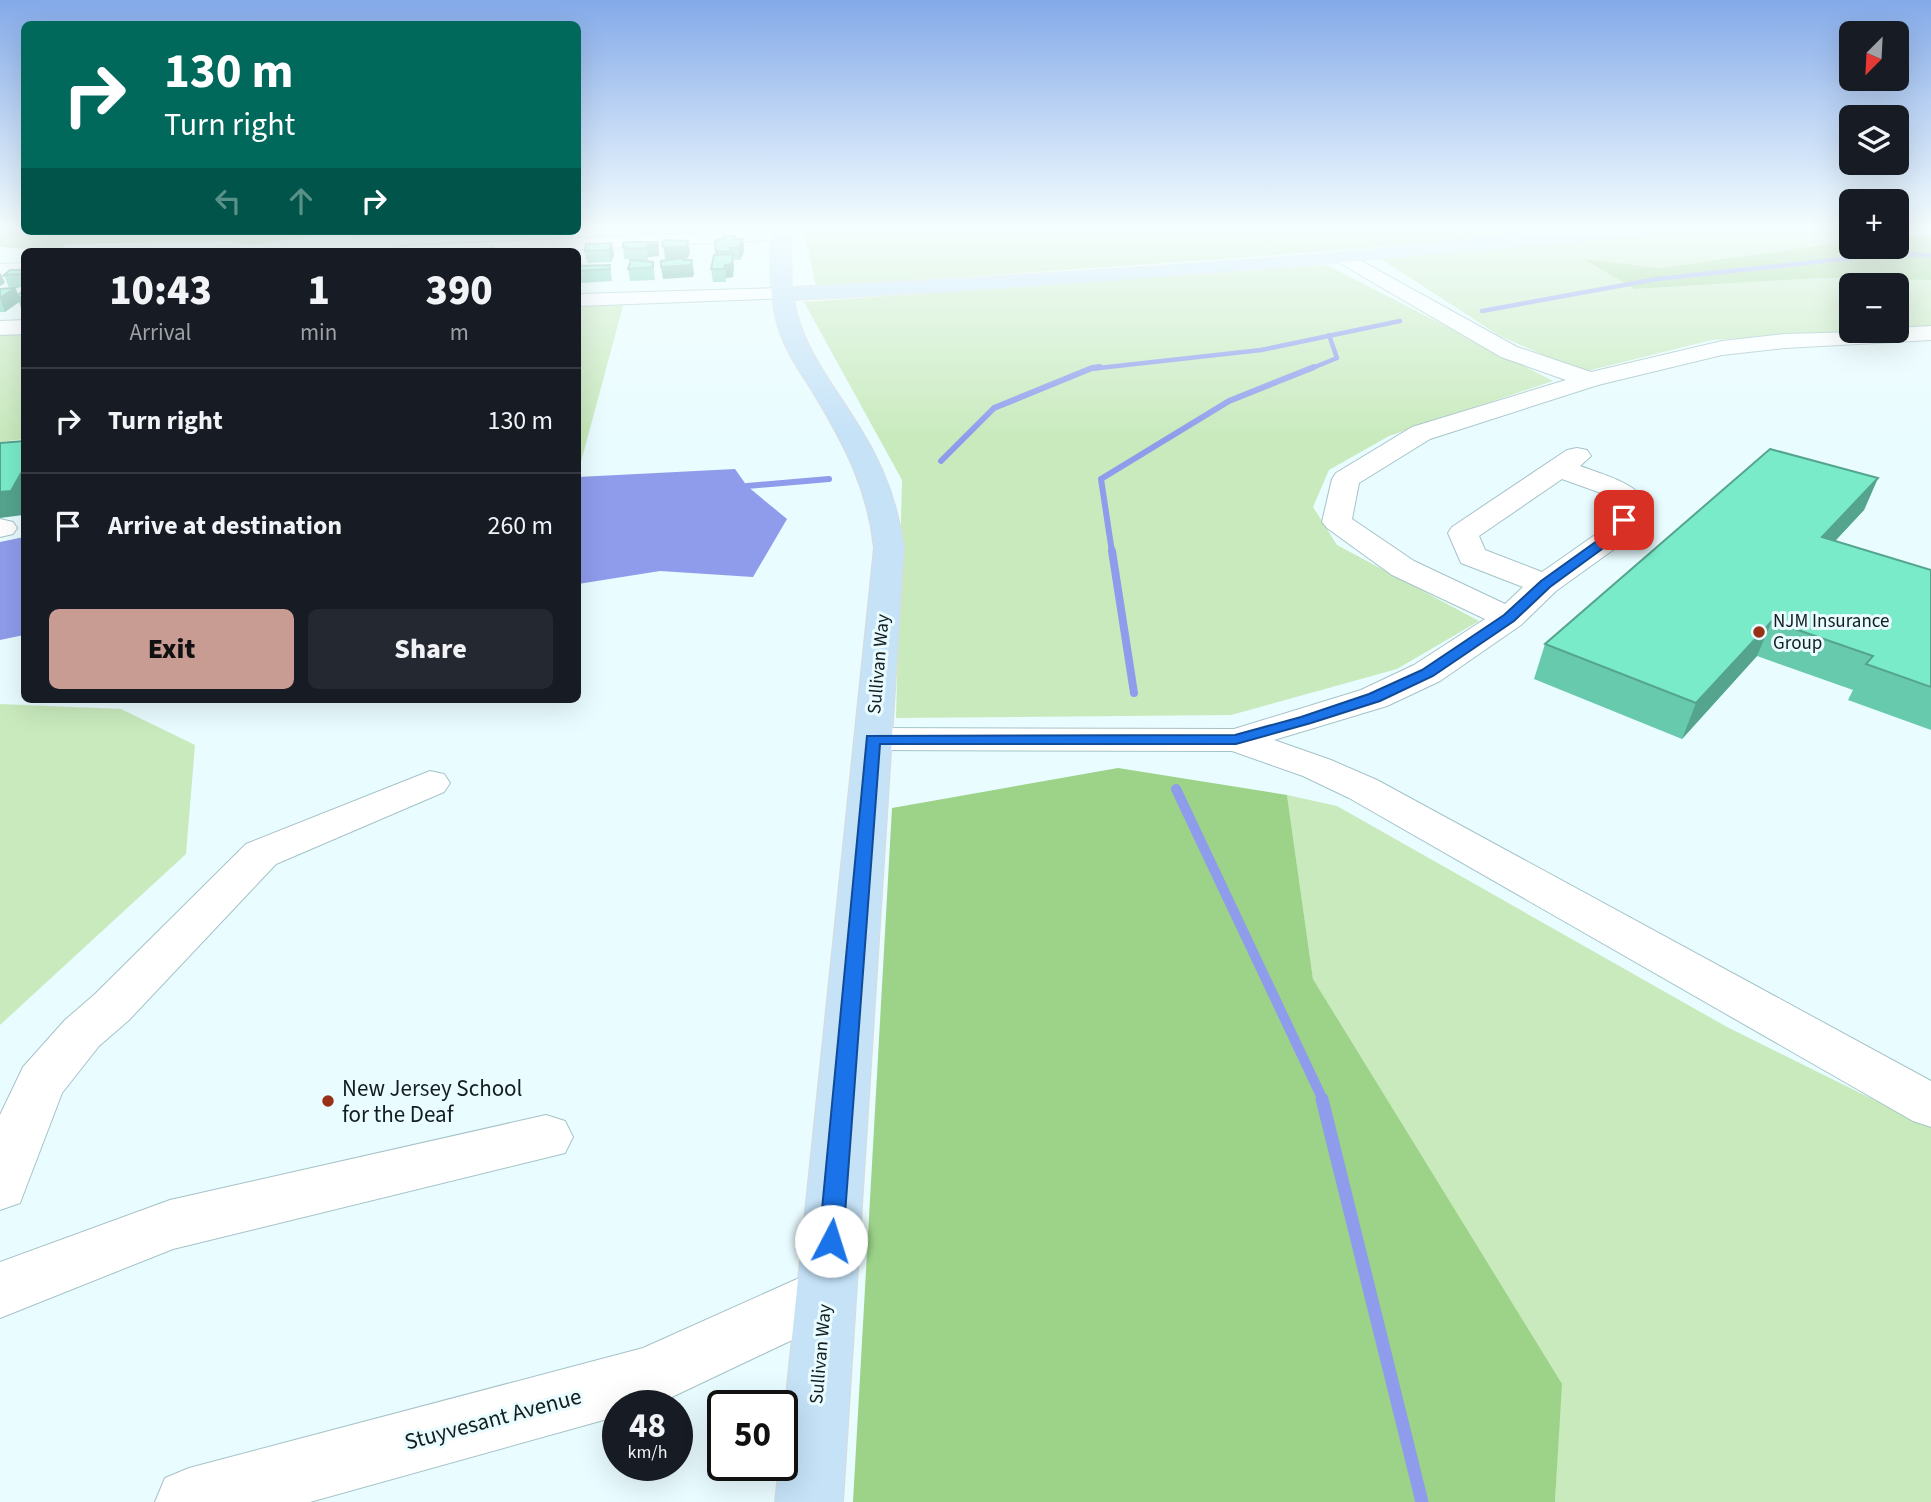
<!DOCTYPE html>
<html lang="en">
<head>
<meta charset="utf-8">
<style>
  :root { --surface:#171b24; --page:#242831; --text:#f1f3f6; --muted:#9ea1a6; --line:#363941; --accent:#c99c93 }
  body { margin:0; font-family:"Source Sans 3",sans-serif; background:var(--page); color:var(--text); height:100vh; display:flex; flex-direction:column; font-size:26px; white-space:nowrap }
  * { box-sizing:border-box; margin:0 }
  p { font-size:23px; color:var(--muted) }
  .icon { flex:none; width:38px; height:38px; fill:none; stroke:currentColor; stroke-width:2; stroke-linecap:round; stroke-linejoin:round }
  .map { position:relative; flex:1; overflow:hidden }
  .side { position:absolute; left:21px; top:248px; width:560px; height:455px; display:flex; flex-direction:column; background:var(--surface); border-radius:10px; box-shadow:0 7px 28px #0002 }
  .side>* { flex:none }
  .top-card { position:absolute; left:21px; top:21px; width:560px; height:214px; border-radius:10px; box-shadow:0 7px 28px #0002; background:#00695c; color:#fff; overflow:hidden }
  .needle { width:46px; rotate:204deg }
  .fabs { position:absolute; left:1839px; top:21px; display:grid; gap:14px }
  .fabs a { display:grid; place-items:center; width:70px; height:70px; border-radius:10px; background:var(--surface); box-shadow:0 7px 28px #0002; font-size:35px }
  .speed { position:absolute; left:602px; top:1390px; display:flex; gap:14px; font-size:35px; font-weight:700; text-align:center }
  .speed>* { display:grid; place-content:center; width:91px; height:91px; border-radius:50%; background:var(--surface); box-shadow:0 7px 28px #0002; line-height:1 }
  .speed small { font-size:18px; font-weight:400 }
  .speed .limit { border:4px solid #111; border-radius:10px; background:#fff; color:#111 }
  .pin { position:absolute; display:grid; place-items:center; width:60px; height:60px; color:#fff; margin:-30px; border-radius:14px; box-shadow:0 4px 10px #0006 }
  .me { position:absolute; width:77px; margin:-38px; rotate:5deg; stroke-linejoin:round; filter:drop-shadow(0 0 5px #0008) }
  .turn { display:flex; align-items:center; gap:24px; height:147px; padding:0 28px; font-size:32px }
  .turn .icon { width:91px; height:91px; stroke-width:2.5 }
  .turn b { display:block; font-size:49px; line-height:60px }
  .lanes { display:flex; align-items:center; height:66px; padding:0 28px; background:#0003; justify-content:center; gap:35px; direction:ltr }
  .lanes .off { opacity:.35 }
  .eta { display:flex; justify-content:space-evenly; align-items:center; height:119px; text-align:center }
  .eta b { font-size:42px; font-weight:800; line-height:49px }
  .button { display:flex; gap:14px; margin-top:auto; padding:14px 28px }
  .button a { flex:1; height:80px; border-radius:10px; background:var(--accent); color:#111; font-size:28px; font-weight:800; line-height:80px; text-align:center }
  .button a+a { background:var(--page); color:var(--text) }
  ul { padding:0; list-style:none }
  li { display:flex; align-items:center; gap:21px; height:105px; padding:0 28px; border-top:2px solid var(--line) }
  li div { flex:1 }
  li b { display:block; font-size:26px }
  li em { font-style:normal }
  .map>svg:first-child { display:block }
  .green { fill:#c9eabd }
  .forest { fill:#9cd388 }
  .water { fill:#8e9ceb }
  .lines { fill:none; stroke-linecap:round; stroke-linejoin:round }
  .stream-far4 { stroke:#8e9ceb; stroke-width:4.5 }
  .stream-far3 { stroke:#8e9ceb; stroke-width:6 }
  .stream-far2 { stroke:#8e9ceb; stroke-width:8 }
  .stream-far1 { stroke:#8e9ceb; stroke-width:10 }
  .stream { stroke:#8e9ceb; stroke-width:13 }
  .minor-casing { stroke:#a5c3c7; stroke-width:2 }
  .major-casing { stroke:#d9dbdb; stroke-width:2 }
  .minor { fill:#fff; fill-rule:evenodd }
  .major { fill:#c5e2f7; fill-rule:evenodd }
  .wall { fill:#68caad }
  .shaded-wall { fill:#55a48d }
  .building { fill:#79ebc9; stroke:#55a48d; stroke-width:2 }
  .route { fill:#1a73e8; stroke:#114b97; stroke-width:2 }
  .poi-dot { fill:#993119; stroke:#e9fcff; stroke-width:2.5 }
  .labels { text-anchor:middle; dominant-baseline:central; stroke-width:6; stroke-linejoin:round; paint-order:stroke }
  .poi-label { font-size:19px; fill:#131e20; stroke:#e9fcff; text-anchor:start }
  .street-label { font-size:19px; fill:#131e20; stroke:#e9fcff }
  .near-poi-label { font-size:23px; fill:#131e20; stroke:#e9fcff; text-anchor:start }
  .near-street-label { font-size:23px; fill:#131e20; stroke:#e9fcff }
</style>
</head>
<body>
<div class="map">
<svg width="1931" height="1502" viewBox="0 0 1931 1502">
  <rect width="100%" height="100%" fill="#e9fcff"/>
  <!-- green -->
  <path class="green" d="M803 227H1597C1337 253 1076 270 816 286Z
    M1708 227H1851V241L1659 268 1585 260 1636 289 1819 278 1931 280V326L1897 328V285H1852V331H1859L1712 340 1583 372 1500 336 1381 259Z
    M1327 265 1553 381 1389 436 1329 470 1313 507 1337 545 1479 621 1397 669 1231 715 896 718 902 480 804 302Z
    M624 302 578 473V304Z
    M24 328V439L0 442V329Z
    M0 704 121 709 195 745 186 854 0 1025Z
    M1287 795 1337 806 1727 1027 1931 1128V1502H1555L1561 1384 1313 979Z"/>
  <!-- forest -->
  <path class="forest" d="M0 227H24V231L384 232 353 238 337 233 249 245 229 241 66 244 59 252 0 247Z
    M1931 235V280L1819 278 1635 289 1583 259 1659 268 1851 241 1852 247H1897V237Z
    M1118 768 1287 795 1313 979 1562 1384 1555 1502H853L892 808Z"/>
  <!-- water -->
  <path class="water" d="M735 469 747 486 787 519 753 577 660 571 578 584V477Z
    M24 537V635L0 640V542Z"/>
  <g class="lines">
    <!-- stream-far4 -->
    <path class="stream-far4" d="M1482 311 1657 279 1889 254 1931 255
      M1090 369 1261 350 1400 321
      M1310 369 1337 358 1329 335"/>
    <!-- stream-far3 -->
    <path class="stream-far3" d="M941 461 994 408 1092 368 1100 367
      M747 486 829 479
      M1112 552 1101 479 1229 401 1314 367"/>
    <!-- stream-far2 -->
    <path class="stream-far2" d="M1112 551 1134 693"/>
    <!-- stream-far1 -->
    <path class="stream-far1" d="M1176 789 1323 1100"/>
    <!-- stream -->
    <path class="stream" d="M1322 1099 1422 1502"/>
    <defs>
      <path id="minor" d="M781 229 788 231 790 235 788 239 528 252H390L400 246Z
        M1345 252 1517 347 1591 372 1722 341 1785 334 1897 331V328L1931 326V340L1785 348 1722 355 1598 385 1430 439 1359 483 1352 519 1414 561 1505 604 1523 587 1461 563 1448 533 1452 527 1567 450 1577 448 1587 450 1591 456 1580 466C1604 475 1634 482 1649 504L1624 542 1556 591 1521 625 1440 681 1387 706 1274 740 1331 760 1377 780 1931 1081V1127L1913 1121 1349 798 1303 776 1232 751 873 750 860 747 854 739 860 731 873 728 1234 729 1361 690 1414 665 1485 619 1392 575 1327 528 1322 522 1332 479 1336 473 1412 427 1566 380 1501 357 1338 262 1335 258ZM1562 479 1601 493 1619 506 1602 530 1542 572 1485 550 1479 536Z
        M24 263V275L0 276V264Z
        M781 288 788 290 791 294 788 298 578 306V294Z
        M24 320V334L0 335V321Z
        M0 519 13 522 17 528 13 534 0 537Z
        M430 771 444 774 450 783 444 792 276 864 129 1020 99 1046 62 1093 20 1203 0 1210V1115L23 1067 65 1020 95 994 246 844Z
        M546 1115 565 1121 573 1137 565 1153 173 1249 0 1318V1262L170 1200Z
        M826 1266 847 1274 856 1294 847 1314 655 1405H618V1416L310 1502H155L165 1478 189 1468 643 1348Z"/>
      <path id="major" d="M772 227H790L792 287C977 278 1162 268 1346 252 1454 243 1565 223 1673 227L1664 232C1374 261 1084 285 794 300 802 349 835 386 860 428 884 466 898 504 904 548L843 1502H775L779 1465H782V1434L874 548C868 489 844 444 814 394 802 374 788 356 780 333 768 299 770 263 772 227Z"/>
    </defs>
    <!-- minor casing -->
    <use href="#minor" class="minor-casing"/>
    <!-- major casing -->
    <use href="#major" class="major-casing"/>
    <!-- minor -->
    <use href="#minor" class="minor"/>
    <!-- major -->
    <use href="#major" class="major"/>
  </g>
  <!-- wall -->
  <path class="wall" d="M735 236 736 239H743L744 251 740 260H733V277L726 278V282H713L711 269 716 254 715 240 723 239Z
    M658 242 659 256 648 257V260L641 261 653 262 655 280 630 281 628 269 630 261H629V259H624L623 247Z
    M612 243 614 255 611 262 587 263 585 251Z
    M610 265 612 281 580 283 578 266Z
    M24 270V287L9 288 4 275Z
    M15 288 19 295 22 310 19 302 5 312H0V289Z
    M1878 478 1864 510 1835 541 1931 570V730L1848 700 1853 690 1757 656 1682 739 1534 679 1545 644Z"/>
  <!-- shaded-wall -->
  <path class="shaded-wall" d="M743 239 744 251 740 260 738 248Z
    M688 241 690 253 688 258 685 259 686 265 692 260 694 273 693 277 663 279 661 267 685 259 665 260 664 248Z
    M612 243 614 255 611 262 609 250Z
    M658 244 659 256 648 257V260L647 245Z
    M731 248 734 266 733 277 726 278V282L725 265 732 263 730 251Z
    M0 272 5 283 0 286Z
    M15 288 19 297H24V310H22L19 302 5 312 0 298Z
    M24 468V512L23 515 0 518V492Z
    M1878 478 1864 510 1808 570 1822 537Z
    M1772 621 1757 656 1682 739 1696 703Z"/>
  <!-- building -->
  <path class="building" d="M724 236H735L734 239H743L738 248H731L730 251 716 252 715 240 723 239Z
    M664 240 688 241 686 246 664 248 662 244Z
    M629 242H658V244L647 245V248L627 249V247H623V243Z
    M612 243 609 250 585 251 586 244Z
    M493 248 492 252H467L468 250Z
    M455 250 454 252H432Z
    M733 254 732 264 725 265 724 269H711L714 255Z
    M685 258 684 260H692L691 265 661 267V261Z
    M631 260 653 262V267L628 269Z
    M610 265V269L578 271V266Z
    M10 270H24V274L4 275Z
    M15 288 0 298V289Z
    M24 290V297H16Z
    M24 441V468L11 491 0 492V443Z
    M1770 449 1878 478 1822 537 1931 570V687L1866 664 1873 656 1772 621 1696 703 1545 644Z"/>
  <!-- sky -->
  <linearGradient id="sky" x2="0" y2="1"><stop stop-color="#84aae9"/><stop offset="0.52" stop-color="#f5feff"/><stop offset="1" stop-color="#f5feff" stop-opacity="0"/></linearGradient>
  <rect width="1931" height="437" fill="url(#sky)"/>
  <!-- route -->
  <path class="route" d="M1624 516 1630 520 1617 538 1550 587 1514 621 1433 676 1380 701 1311 723 1236 744H880L843 1241 839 1248 831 1251 822 1248 819 1241 867 736 1235 735 1301 717 1369 694 1422 670 1504 615 1541 581 1608 533 1620 517Z"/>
  <!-- markers -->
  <g class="poi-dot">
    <circle cx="1759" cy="632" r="7"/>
    <circle cx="328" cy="1101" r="7"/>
  </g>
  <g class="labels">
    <!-- poi labels -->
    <g class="poi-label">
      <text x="1773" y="621">NJM Insurance<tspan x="1773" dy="22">Group</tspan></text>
    </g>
    <!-- street labels -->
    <g class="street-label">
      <text transform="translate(879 664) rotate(-85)">Sullivan Way</text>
      <text transform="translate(821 1354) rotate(-85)">Sullivan Way</text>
    </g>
    <!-- near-poi labels -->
    <g class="near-poi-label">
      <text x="342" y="1088">New Jersey School<tspan x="342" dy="26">for the Deaf</tspan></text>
    </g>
    <!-- near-street labels -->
    <g class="near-street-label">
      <text transform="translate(493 1419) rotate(-15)">Stuyvesant Avenue</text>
    </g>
  </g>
</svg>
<div class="fabs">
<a><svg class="needle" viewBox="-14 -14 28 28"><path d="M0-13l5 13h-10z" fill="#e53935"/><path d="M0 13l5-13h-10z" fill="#9ea1a6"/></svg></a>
<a><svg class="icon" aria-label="layers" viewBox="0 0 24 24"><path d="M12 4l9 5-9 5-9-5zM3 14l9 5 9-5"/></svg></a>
<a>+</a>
<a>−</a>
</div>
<div class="speed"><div>48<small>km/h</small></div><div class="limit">50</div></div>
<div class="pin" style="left:1624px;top:520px;background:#d93025"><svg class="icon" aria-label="arrive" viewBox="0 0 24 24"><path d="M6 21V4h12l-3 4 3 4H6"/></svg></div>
<svg class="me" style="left:831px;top:1241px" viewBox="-20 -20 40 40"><circle r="19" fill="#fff"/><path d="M0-13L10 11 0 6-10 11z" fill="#1a73e8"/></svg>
<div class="top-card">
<div class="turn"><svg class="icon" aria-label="right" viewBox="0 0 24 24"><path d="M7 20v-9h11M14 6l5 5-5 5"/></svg><div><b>130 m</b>Turn right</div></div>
<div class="lanes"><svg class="icon off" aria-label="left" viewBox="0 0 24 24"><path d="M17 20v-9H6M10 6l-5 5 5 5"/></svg><svg class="icon off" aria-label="ahead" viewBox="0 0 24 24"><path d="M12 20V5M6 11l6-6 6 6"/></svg><svg class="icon" aria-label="right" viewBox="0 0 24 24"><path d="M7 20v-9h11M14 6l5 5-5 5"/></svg></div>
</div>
<section class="side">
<div class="eta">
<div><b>10:43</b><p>Arrival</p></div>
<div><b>1</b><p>min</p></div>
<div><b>390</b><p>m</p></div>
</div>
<ul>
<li><svg class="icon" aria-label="right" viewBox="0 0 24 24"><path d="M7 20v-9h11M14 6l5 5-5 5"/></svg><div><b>Turn right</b></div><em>130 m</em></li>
<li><svg class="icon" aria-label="arrive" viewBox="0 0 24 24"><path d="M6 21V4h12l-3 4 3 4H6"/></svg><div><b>Arrive at destination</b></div><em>260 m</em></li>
</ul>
<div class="button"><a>Exit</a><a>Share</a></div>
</section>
</div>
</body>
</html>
